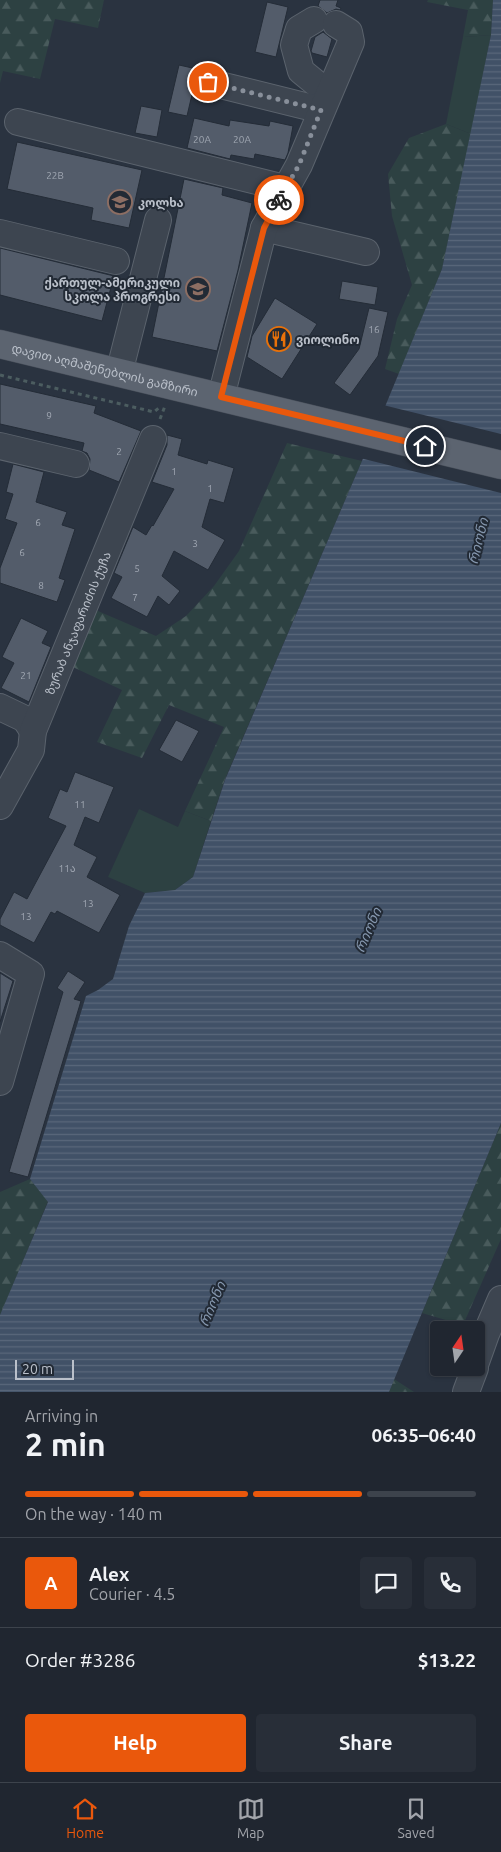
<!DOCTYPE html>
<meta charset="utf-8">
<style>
body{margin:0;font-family:Ubuntu,"Noto Sans Georgian",sans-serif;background:#282e38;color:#f1f3f6;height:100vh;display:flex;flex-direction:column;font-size:19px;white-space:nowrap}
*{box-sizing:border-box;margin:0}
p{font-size:16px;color:#a2a5ab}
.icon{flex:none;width:28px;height:28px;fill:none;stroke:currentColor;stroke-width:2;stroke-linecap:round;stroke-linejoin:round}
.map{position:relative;height:1392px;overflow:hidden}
.drawer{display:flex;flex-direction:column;background:#202630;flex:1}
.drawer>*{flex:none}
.needle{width:32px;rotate:13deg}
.tools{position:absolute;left:430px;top:1321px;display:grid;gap:10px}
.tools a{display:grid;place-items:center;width:55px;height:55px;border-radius:5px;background:#202630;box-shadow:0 1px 4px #0004,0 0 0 1px #3d434c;font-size:25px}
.scale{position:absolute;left:15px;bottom:12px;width:59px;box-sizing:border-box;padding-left:5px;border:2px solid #bac0ca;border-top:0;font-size:14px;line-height:18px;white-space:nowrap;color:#bac0ca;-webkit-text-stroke:4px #222a35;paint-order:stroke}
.pin{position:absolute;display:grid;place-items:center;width:42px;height:42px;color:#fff;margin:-21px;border:2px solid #fff;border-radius:50%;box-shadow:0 1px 5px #0007}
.courier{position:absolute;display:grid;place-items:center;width:50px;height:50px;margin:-25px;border:4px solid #ea580c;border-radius:50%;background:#fff;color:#222;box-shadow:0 1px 6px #0007}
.headline em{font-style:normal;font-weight:600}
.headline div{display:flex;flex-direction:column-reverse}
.headline{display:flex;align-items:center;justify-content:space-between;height:85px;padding:0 25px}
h1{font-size:32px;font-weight:600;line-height:38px}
.bar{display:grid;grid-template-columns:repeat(4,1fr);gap:8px 5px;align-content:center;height:60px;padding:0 25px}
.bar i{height:6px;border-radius:4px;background:#3d434c}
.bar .on{background:#ea580c}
.bar p{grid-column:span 4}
.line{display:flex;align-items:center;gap:12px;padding:0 25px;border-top:1px solid #3d434c}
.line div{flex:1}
.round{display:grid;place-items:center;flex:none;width:52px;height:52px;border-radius:5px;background:#282e38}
.primary-button{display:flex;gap:10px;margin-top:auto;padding:10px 25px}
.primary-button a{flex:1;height:58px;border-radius:5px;background:#ea580c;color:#fff;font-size:20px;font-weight:600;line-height:58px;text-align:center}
.primary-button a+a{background:#282e38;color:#f1f3f6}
.dock{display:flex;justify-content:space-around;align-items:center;height:70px;border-top:1px solid #3d434c;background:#202630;font-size:14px;color:#a2a5ab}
.dock a{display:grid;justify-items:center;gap:2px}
.dock .on{color:#ea580c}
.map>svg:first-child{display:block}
.green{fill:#2d4142}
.forest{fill:url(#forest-firs)}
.water{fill:url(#water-rules)}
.pier{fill:#2a3340}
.building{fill:#535c6a;stroke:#242c37}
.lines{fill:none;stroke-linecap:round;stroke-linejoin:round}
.minor-casing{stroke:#5b636d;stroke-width:28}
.major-casing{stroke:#474e59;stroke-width:29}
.path{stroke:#4c5d60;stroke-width:3;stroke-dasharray:4 4;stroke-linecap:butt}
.minor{stroke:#3d4550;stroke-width:26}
.major{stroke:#5c6470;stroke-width:28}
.done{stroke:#888f9a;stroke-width:5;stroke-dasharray:0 9}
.route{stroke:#ea580c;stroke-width:6}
.labels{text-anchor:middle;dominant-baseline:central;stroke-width:4;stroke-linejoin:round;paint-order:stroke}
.number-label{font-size:10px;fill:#a0a7b2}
.poi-label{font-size:12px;font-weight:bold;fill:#bac0ca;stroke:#222a35;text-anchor:start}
.street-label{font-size:12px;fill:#bac0ca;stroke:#222a35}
.water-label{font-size:14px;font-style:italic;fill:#8597ae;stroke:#222a35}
</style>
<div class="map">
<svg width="501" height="1392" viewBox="0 0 501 1392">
<defs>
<pattern id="forest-firs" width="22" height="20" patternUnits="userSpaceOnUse" patternTransform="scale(1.25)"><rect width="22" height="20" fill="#2d4142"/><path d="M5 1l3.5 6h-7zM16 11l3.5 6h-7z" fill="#495b5c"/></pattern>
<pattern id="water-rules" width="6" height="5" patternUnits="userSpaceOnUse" patternTransform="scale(1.25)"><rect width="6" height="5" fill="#415167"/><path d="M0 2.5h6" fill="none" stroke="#5a687b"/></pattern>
</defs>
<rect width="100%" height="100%" fill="#2a3340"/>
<g class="green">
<path d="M491,35L471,134L446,124L463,37Z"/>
<path d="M139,809L178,827L185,811L211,821L193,877L175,890L145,893L108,877Z"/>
</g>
<g class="forest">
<path d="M0,0H104L98,28L55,19L40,79L3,71L0,83Z"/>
<path d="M428,0H493L491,35L463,37L468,10L427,2Z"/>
<path d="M446,124L471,134L442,269L399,374L385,369L397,319L412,285L392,216L388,174L409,138Z"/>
<path d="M287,443L362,461L225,779L211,821L185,811L224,727L169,705L142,758L97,742L122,690L60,661L84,605L156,636L186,616L214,586L239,551Z"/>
<path d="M501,1123V1239L463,1325L422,1313Z"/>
<path d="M30,1179L48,1201L0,1316V1192Z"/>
<path d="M394,1379L414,1392H389Z"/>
</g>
<path class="water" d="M493,0H501V1123L389,1392H0V1315L48,1202L30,1179L86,996L98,990L113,979L129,926L145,893L175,890L193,877L225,780L377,426L442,269L491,35Z"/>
<path class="pier" d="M383,405L501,434V493L360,458Z"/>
<g class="building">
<path d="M320,0H338L336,6L341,8L340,10L336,9L327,13L318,6Z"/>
<path d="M267,2L288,7L276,57L255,52Z"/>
<path d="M323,32L332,39L327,57L312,53L311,51L315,37Z"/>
<path d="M179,65L197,69L193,79L194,86L187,116L168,112Z"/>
<path d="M141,106L162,110L157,137L135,133Z"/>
<path d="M194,118L229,126L230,120L269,126L270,121L293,126L288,153L285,160L255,154L254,159L231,155L230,159L187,148Z"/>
<path d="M17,142L142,170L129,228L91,220L93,208L7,189Z"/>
<path d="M184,179L223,188L222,195L252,203L238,270L217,351L152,337Z"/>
<path d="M0,248L114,276L102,321L0,295Z"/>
<path d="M342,281L378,287L375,305L339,299Z"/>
<path d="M275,298L317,324L282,379L247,357L252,336Z"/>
<path d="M369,308L388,312L378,356L350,395L334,383L359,349Z"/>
<path d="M0,384L96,406L94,413L141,431L119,482L89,470L90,459L87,453L82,451L84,443L0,424Z"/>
<path d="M167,435L182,439L178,455L207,464L208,460L234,468L224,503L210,499L202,527L225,540L208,570L174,551L162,576L180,591L169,605L158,596L147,617L111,598L122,577L114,573L133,527L146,535L152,525L153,526L174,489L152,482L167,445Z"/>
<path d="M13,464L44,472L36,502L67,512L62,525L75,529L59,578L65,580L57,602L0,583V568L17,523L5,519L13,494L6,492Z"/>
<path d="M21,618L48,631L42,643L51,647L29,702L1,688L14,663L2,657Z"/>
<path d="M176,720L199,731L182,762L159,750Z"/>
<path d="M75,772L114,787L99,823L85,817L74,845L97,857L87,877L120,895L99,933L57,911L55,914L51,912L34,943L0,925V919L14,892L27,899L66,826L48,818L60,789L67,792Z"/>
<path d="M68,971L85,982L74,999L81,1001L28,1177L9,1172L63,992L57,988Z"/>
<path d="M0,973L13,981L0,1022Z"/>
</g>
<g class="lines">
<defs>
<g id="minor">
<path d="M314,20L299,29L294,45L301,71L328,93"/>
<path d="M208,82L321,110"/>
<path d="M18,122L285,188"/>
<path d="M264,228L366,252"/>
<path d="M0,233L116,261"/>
<path d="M119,373L158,220"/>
<path d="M221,397L264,228L299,165L351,42L349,32L336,24"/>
<path d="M0,446L76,464"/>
<path d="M0,707L25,719L33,731"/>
<path id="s1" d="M0,806L31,750L33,731L153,439"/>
<path d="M0,955L31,974L0,1082"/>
<path d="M476,1362L486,1334L501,1299"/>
<path d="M466,1392L475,1368"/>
</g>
<g id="major">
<path id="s2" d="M0,344L501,465"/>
</g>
</defs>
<use href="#minor" class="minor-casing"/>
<use href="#major" class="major-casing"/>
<g class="path">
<path d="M0,375L154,412L160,407"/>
<path d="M160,419L165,406"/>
</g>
<use href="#minor" class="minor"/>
<use href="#major" class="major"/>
</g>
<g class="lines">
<path class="done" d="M208,82L321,110L299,165L279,200"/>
<path class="route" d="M279,200L264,228L221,397L425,446"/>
</g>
<defs>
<symbol id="university-ring" viewBox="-11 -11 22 22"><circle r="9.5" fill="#222a35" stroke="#8d6e63" stroke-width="1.5"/><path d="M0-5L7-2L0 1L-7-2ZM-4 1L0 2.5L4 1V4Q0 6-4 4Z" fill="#8d6e63"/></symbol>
<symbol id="school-ring" viewBox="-11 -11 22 22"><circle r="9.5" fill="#222a35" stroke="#8d6e63" stroke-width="1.5"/><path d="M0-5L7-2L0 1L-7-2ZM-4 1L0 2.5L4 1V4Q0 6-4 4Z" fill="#8d6e63"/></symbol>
<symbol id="restaurant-ring" viewBox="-11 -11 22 22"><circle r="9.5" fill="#222a35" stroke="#e8710a" stroke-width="1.5"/><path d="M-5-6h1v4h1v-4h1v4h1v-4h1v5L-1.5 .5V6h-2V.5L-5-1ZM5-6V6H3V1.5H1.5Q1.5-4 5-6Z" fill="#e8710a"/></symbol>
</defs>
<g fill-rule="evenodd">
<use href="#university-ring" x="106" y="188" width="28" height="28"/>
<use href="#school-ring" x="184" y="275" width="28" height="28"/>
<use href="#restaurant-ring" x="265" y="325" width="28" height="28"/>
</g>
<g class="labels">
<g class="number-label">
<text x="202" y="139">20A</text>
<text x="242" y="139">20A</text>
<text x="55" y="175">22B</text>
<text x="374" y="329">16</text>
<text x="49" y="415">9</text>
<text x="119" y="451">2</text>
<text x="174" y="471">1</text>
<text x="210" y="488">1</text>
<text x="38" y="522">6</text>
<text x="195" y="543">3</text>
<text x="22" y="552">6</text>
<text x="137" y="568">5</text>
<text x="41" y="585">8</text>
<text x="135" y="597">7</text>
<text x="26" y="675">21</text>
<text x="80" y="804">11</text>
<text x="67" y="868">11ა</text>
<text x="88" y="903">13</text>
<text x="26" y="916">13</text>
</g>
<g class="poi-label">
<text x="138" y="202">კოლხა</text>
<text x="180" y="282" text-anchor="end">ქართულ-ამერიკული<tspan x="180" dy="14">სკოლა პროგრესი</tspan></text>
<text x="296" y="339">ვიოლინო</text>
</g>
<g class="street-label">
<text stroke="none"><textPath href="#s2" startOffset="108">დავით აღმაშენებლის გამზირი</textPath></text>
<text stroke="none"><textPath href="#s1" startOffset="200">ზურაბ ანჯაფარიძის ქუჩა</textPath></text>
</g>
<g class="water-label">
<text transform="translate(478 541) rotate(-76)">რიონი</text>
<text transform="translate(368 930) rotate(-67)">რიონი</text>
<text transform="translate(212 1304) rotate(-67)">რიონი</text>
</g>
</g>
</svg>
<div class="tools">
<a><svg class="needle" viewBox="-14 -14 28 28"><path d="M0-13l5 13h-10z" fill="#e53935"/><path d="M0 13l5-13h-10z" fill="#a2a5ab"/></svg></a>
</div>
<div class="scale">20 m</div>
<div class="pin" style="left:208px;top:82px;background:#ea580c"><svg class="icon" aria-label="bag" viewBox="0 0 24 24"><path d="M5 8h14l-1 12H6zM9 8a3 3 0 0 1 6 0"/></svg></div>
<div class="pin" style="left:425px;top:446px;background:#1f2937"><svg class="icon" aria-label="home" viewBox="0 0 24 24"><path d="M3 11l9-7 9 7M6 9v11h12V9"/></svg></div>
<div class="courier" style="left:279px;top:200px"><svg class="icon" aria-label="bike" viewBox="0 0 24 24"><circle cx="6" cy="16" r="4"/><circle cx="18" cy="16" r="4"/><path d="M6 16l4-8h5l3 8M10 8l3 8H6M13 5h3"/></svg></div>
</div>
<section class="drawer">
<div class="headline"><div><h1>2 min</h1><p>Arriving in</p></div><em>06:35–06:40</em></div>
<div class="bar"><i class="on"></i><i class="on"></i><i class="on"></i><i></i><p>On the way · 140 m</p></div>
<div class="line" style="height:90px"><b class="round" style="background:#ea580c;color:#fff">A</b><div><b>Alex</b><p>Courier · 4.5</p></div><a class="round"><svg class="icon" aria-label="chat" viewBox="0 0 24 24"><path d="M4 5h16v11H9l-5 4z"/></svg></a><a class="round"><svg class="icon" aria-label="phone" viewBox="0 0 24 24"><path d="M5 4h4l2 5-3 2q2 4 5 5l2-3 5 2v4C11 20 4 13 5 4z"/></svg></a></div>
<div class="line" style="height:65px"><div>Order #3286</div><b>$13.22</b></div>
<div class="primary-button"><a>Help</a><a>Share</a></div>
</section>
<nav class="dock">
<a class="on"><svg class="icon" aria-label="home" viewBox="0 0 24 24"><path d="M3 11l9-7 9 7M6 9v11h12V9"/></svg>Home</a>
<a><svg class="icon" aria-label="map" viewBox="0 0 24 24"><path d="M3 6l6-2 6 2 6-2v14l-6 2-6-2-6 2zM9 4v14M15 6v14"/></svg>Map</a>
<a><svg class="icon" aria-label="saved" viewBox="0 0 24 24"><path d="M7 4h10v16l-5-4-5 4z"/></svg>Saved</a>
</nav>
